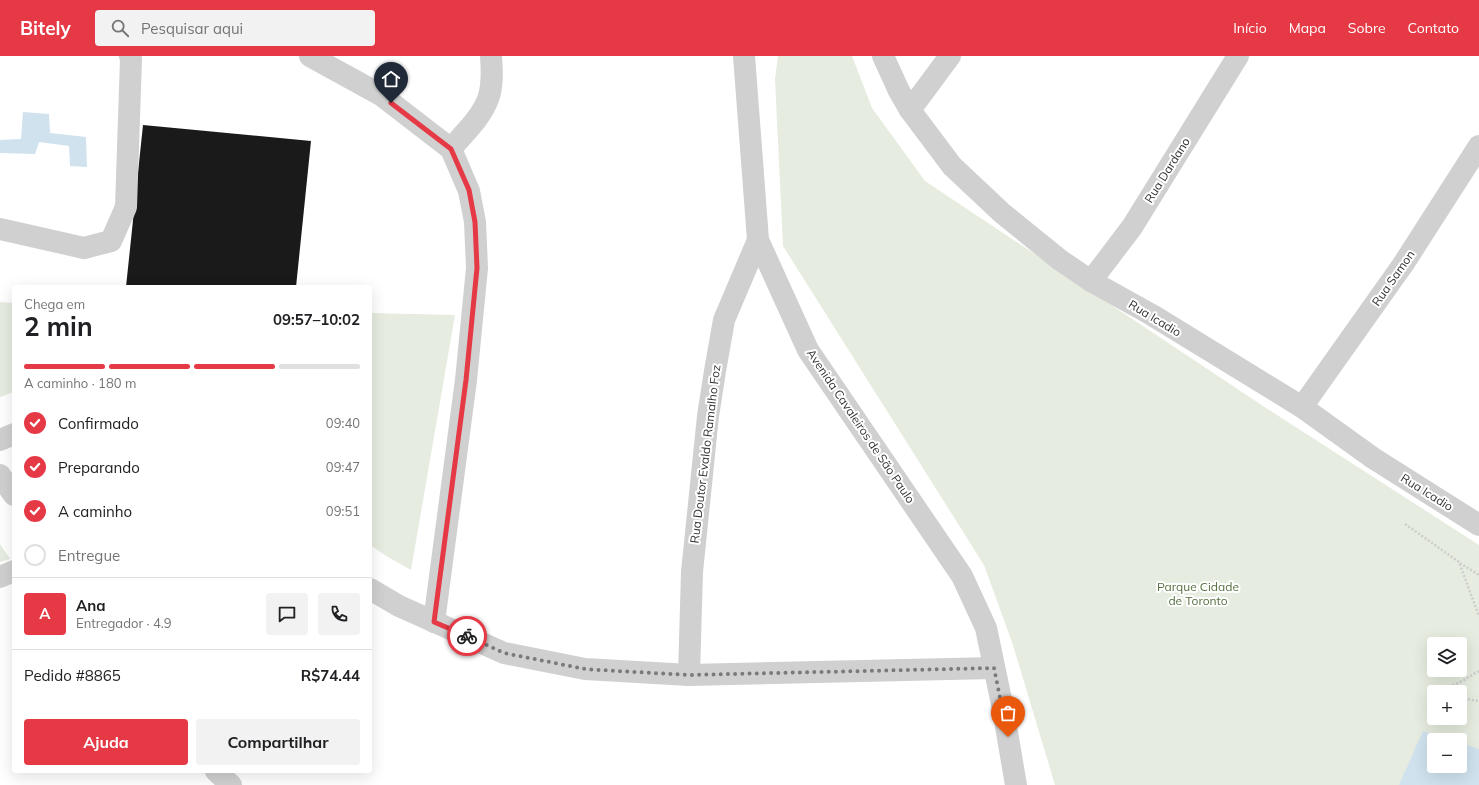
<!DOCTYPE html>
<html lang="pt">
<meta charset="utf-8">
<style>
body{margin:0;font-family:Mulish,sans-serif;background:#f2f2f2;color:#202124;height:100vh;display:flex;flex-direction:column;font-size:15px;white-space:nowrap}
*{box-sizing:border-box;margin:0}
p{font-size:13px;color:#757577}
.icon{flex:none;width:22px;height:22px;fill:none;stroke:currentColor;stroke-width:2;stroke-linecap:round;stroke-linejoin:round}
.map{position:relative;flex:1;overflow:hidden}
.details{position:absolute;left:12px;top:229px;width:360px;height:488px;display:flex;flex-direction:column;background:#fff;border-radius:4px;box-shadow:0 4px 16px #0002}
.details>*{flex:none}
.tools{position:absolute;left:1427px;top:581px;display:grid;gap:8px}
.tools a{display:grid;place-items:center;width:40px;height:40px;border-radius:4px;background:#fff;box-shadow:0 4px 16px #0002;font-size:20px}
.pin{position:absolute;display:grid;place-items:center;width:34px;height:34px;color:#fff;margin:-41px -17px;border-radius:50% 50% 50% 0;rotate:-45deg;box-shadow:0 0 4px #0007}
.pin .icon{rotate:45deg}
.courier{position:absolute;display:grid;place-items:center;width:40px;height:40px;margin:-20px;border:3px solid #e63946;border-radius:50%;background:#fff;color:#222;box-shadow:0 1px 5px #0007}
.headline em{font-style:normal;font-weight:700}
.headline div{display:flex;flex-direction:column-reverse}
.headline{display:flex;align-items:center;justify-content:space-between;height:68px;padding:0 12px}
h1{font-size:26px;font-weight:700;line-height:30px}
.bar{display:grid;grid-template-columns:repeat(4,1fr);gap:6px 4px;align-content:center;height:48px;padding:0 12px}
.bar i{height:5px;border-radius:3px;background:#e0e0e0}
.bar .on{background:#e63946}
.bar p{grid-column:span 4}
.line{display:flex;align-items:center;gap:10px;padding:0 12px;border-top:1px solid #e0e0e0}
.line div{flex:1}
.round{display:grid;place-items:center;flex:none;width:42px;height:42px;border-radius:4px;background:#f2f2f2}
ol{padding:0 12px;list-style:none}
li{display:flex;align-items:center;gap:12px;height:44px}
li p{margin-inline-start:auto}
li .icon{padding:4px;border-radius:50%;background:#e63946;color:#fff;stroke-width:4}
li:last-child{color:#757577}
li i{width:22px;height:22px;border:2px solid #e0e0e0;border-radius:50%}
.cta{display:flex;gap:8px;margin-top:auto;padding:8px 12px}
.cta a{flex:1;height:46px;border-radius:4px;background:#e63946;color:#fff;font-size:16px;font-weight:700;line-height:46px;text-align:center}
.cta a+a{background:#f2f2f2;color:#202124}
header{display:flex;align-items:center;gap:24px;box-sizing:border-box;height:56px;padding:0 20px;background:#e63946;color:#fff}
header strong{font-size:19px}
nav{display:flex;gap:22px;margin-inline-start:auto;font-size:14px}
.search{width:280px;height:36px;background:#f2f2f2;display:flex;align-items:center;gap:10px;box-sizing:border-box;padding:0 14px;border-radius:4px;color:#757577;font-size:15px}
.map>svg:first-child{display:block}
.green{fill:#e6ecdf;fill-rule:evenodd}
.water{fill:#cfe2ee}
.building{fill:#1a1a1a}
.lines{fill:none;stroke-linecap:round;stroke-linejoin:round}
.path{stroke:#cdcdcd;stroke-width:2.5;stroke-dasharray:2 2;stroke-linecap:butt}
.minor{stroke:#d0d0d0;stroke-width:22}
.done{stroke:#7a7a7a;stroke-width:4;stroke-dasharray:0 7.2}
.route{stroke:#e63946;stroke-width:5}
.labels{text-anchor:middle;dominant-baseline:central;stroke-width:4;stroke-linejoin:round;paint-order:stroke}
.street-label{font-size:12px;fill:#333;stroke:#fff}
.park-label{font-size:12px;fill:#56703f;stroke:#fff}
</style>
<header>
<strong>Bitely</strong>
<div class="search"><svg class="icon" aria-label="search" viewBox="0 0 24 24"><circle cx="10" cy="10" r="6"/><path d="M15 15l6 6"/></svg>Pesquisar aqui</div>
<nav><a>Início</a><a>Mapa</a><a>Sobre</a><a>Contato</a></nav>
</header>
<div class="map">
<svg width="1479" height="729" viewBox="0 0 1479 729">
<rect width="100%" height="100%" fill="#fff"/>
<g class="green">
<path d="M778,0H852L872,52L925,125L1263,350L1479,489V729H1055L1013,589L984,509L783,190L775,23ZM1434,588H1460V614H1434ZM1434,636H1460V662H1434ZM1434,684H1460V710H1434Z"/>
<path d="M0,246L14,247V336L0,341Z"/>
<path d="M370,257L455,259L411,514L388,501L370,489Z"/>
<path d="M0,488L10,503L0,506Z"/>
</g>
<g class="water">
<path d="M23,56L49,58L50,77L86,81L87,111L70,110L69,90L39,86L35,98L0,97V84L21,83Z"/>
<path d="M1423,675L1451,684H1434V710H1460V687L1479,693V729H1399Z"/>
</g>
<path class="building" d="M143,69L311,85L296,231H126Z"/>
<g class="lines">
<g class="path">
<path d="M1405,468L1459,506L1479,560"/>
<path d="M1460,507L1479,519"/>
<path d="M1438,636L1464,624L1479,615"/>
<path d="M1434,638L1432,639H1434"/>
<path d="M1460,642L1479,645"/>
</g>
<g class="minor">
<path d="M310,0L381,39L451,93"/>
<path d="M744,0L758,184L808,294L962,520L986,572L1003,653L1016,729"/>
<path d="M883,0L899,35L910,54L952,110L1002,157L1060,204L1091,225L1152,259L1302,351L1373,402L1479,469"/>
<path d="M910,54L950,0"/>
<path d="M0,173L84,192L111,185L126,151L131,3L130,0"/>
<path d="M1091,225L1132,171L1238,0"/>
<path d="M1302,351L1404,207L1479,90"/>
<path d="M0,384L14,378"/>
<path d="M0,419L14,439"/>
<path d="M0,521L14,515"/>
<path d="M370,533L399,550L504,597L585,613L689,619L994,612"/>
<path d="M434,566L466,324L477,212L475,166L469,135L451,93C464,77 481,62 488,43C493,30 492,14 491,0"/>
<path d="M689,619L692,516L708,360L715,315L724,264L758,184"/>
<path d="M216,715L231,729"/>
</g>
</g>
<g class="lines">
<path class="done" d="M467,580L504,597L585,613L600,614L689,619L994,612L1008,681"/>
<path class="route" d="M391,47L451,93L469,134L475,166L477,212L466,324L434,566L467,580"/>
</g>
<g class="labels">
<g class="street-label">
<text transform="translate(1167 114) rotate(-58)">Rua Dardano</text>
<text transform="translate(1393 222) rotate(-55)">Rua Samon</text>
<text transform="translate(1155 262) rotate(31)">Rua Icadio</text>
<text transform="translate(861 370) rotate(56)">Avenida Cavaleiros de São Paulo</text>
<text transform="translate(705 398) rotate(-83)">Rua Doutor Evaldo Ramalho Foz</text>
<text transform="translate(1427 436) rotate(32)">Rua Icadio</text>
</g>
<g class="park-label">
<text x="1198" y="530">Parque Cidade<tspan x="1198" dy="14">de Toronto</tspan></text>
</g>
</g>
</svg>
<div class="tools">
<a><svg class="icon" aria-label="layers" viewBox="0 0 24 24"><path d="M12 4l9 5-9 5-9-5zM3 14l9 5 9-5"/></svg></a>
<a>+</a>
<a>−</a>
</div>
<div class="pin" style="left:1008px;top:681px;background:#ea580c"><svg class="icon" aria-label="bag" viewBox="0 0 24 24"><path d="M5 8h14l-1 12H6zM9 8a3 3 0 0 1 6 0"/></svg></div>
<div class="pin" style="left:391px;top:47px;background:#1f2937"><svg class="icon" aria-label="home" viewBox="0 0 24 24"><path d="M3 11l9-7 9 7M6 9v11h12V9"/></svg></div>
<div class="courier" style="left:467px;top:580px"><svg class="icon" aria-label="bike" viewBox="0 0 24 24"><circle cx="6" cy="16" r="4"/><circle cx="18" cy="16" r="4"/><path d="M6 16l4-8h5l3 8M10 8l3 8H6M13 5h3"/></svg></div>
<section class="details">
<div class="headline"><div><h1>2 min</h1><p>Chega em</p></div><em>09:57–10:02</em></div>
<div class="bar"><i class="on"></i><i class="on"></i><i class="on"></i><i></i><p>A caminho · 180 m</p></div>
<ol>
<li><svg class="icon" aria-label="check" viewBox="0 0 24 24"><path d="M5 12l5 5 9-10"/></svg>Confirmado<p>09:40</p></li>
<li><svg class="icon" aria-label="check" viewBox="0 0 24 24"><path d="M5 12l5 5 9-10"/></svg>Preparando<p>09:47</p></li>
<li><svg class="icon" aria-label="check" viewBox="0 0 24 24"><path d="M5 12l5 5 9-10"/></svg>A caminho<p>09:51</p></li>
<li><i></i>Entregue</li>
</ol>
<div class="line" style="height:72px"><b class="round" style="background:#e63946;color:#fff">A</b><div><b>Ana</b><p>Entregador · 4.9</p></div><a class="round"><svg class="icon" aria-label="chat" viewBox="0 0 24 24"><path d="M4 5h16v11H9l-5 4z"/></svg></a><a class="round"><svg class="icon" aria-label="phone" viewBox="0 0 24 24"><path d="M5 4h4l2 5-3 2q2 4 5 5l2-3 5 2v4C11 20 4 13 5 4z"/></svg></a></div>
<div class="line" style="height:52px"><div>Pedido #8865</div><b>R$74.44</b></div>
<div class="cta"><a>Ajuda</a><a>Compartilhar</a></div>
</section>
</div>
